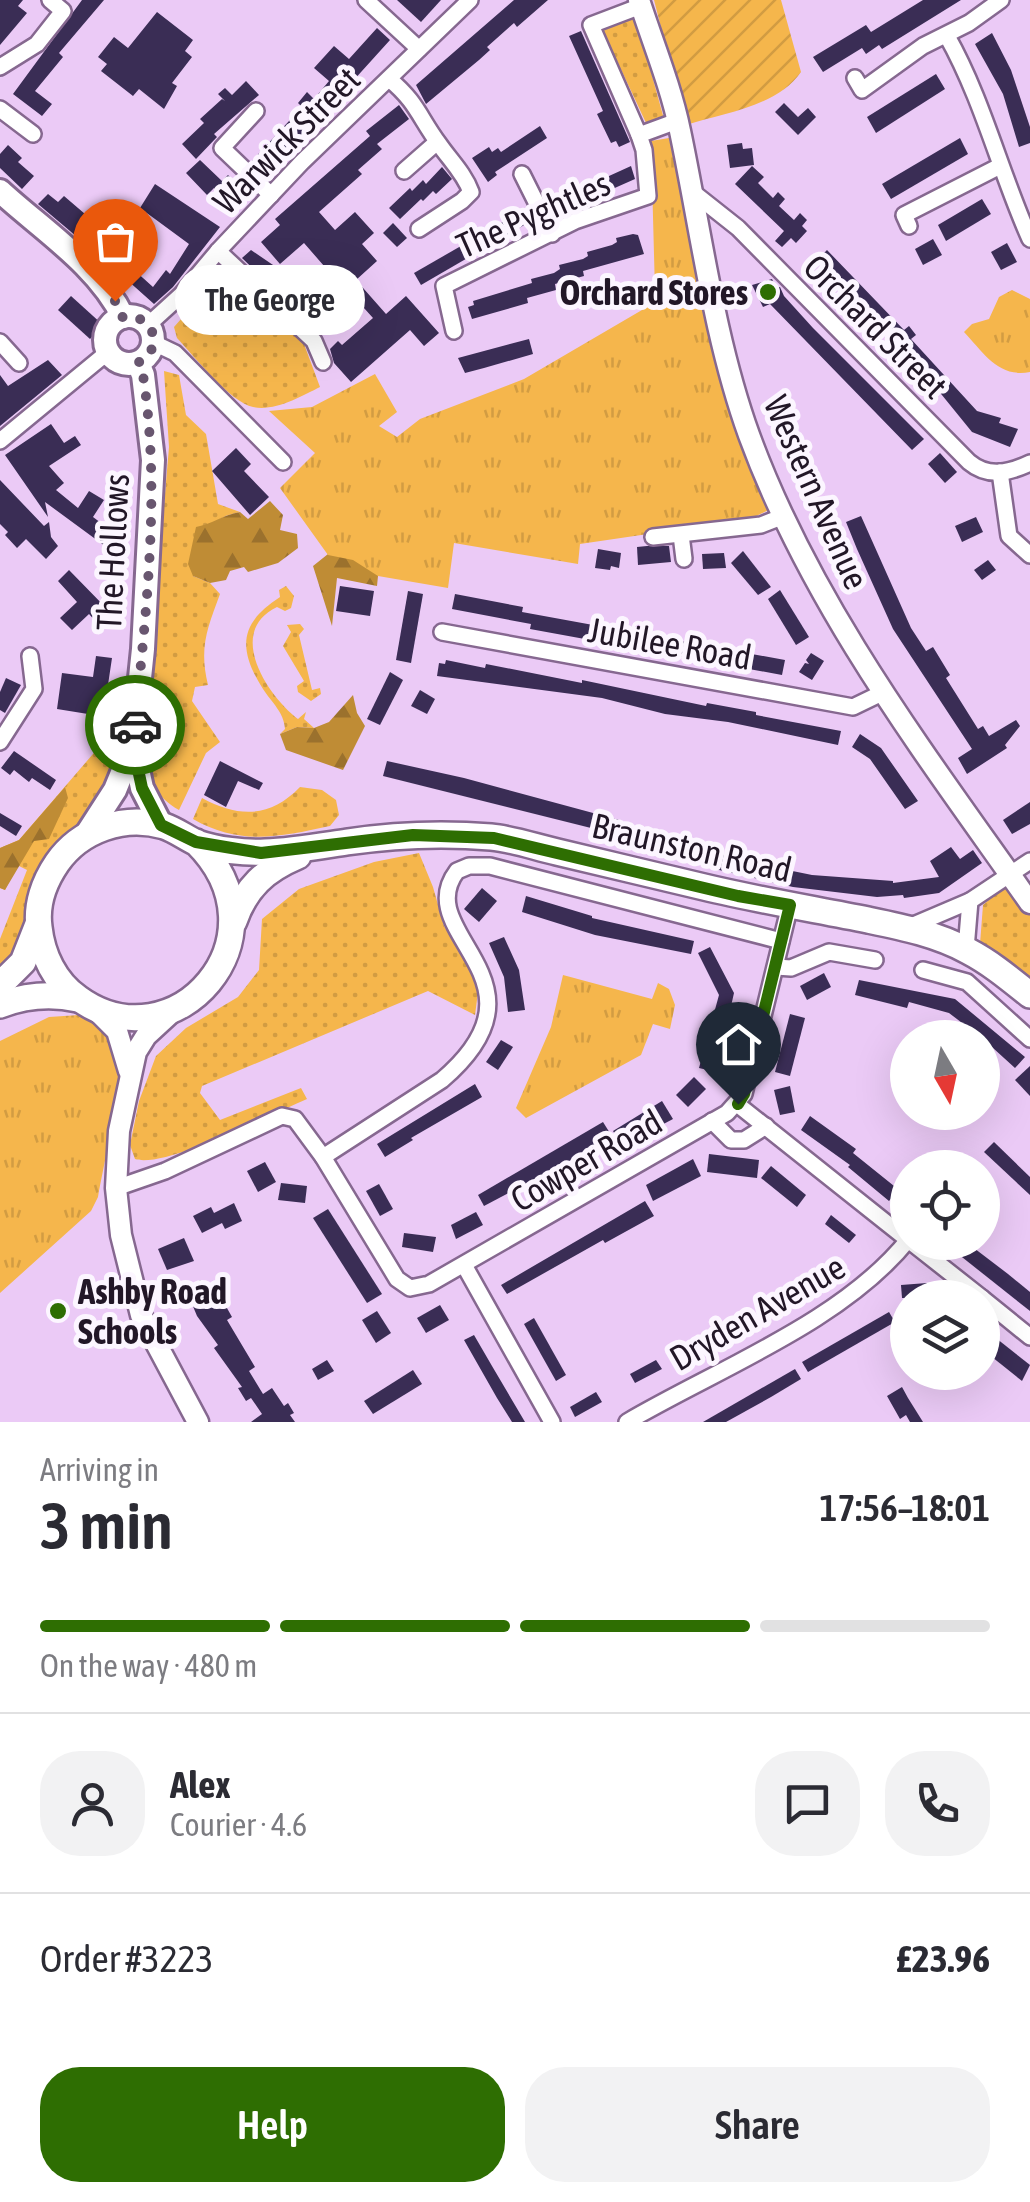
<!DOCTYPE html>
<meta charset="utf-8">
<style>
body{margin:0;font-family:"Asap Condensed",sans-serif;background:#f2f2f3;color:#2b2b33;height:100vh;display:flex;flex-direction:column;font-size:38px;white-space:nowrap}
*{box-sizing:border-box;margin:0}
p{font-size:32px;color:#7c7c81}
.icon{flex:none;width:55px;height:55px;fill:none;stroke:currentColor;stroke-width:2;stroke-linecap:round;stroke-linejoin:round}
.map{position:relative;height:1422px;overflow:hidden}
.sheet{display:flex;flex-direction:column;background:#fff;flex:1}
.sheet>*{flex:none}
.needle{width:65px;rotate:171deg}
.tools{position:absolute;left:890px;top:1020px;display:grid;gap:20px}
.tools a{display:grid;place-items:center;width:110px;height:110px;border-radius:50%;background:#fff;box-shadow:0 10px 40px #0002;font-size:50px}
.pin{position:absolute;display:grid;place-items:center;width:85px;height:85px;color:#fff;margin:-102px -42px;border-radius:50% 50% 50% 0;rotate:-45deg;box-shadow:0 0 10px #0007}
.pin .icon{rotate:45deg}
.courier{position:absolute;display:grid;place-items:center;width:100px;height:100px;margin:-50px;border:8px solid #2e6e02;border-radius:50%;background:#fff;color:#222;box-shadow:0 2px 12px #0007}
.bubble{position:absolute;height:70px;border-radius:35px;background:#fff;box-shadow:0 10px 40px #0002;font-size:32px;font-weight:600;line-height:70px;text-align:center}
.head em{font-style:normal;font-weight:600}
.head div{display:flex;flex-direction:column-reverse}
.head{display:flex;align-items:center;justify-content:space-between;height:170px;padding:0 40px}
h1{font-size:65px;font-weight:600;line-height:75px}
.bar{display:grid;grid-template-columns:repeat(4,1fr);gap:15px 10px;align-content:center;height:120px;padding:0 40px}
.bar i{height:12px;border-radius:8px;background:#e1e1e2}
.bar .selected{background:#2e6e02}
.bar p{grid-column:span 4}
.line{display:flex;align-items:center;gap:25px;padding:0 40px;border-top:2px solid #e1e1e2}
.line div{flex:1}
.round{display:grid;place-items:center;flex:none;width:105px;height:105px;border-radius:40px;background:#f2f2f3}
.cta{display:flex;gap:20px;margin-top:auto;padding:20px 40px}
.cta a{flex:1;height:115px;border-radius:40px;background:#2e6e02;color:#fff;font-size:40px;font-weight:600;line-height:115px;text-align:center}
.cta a+a{background:#f2f2f3;color:#2b2b33}
.map>svg:first-child{display:block}
.grass{fill:url(#grass-dots)}
.forest{fill:url(#forest-firs)}
.park{fill:url(#park-tufts)}
.garden{fill:url(#garden-furrows)}
.building{fill:#3a2d55}
.lines{fill:none;stroke-linecap:round;stroke-linejoin:round}
.minor-casing{stroke:#866890;stroke-width:20}
.tertiary-casing{stroke:#866890;stroke-width:25}
.secondary-casing{stroke:#866890;stroke-width:28}
.primary-casing{stroke:#866890;stroke-width:30}
.minor{stroke:#fff;stroke-width:15}
.tertiary{stroke:#fff;stroke-width:20}
.secondary{stroke:#fff;stroke-width:22}
.primary{stroke:#fff;stroke-width:25}
.done{stroke:#68566f;stroke-width:10;stroke-dasharray:0 18}
.route{stroke:#2e6e02;stroke-width:12}
.poi-dot{fill:#2e6e02;stroke:#fcf6ff;stroke-width:4}
.labels{text-anchor:middle;dominant-baseline:central;stroke-width:10;stroke-linejoin:round;paint-order:stroke}
.street-label{font-size:35px;fill:#221727;stroke:#fcf6ff}
.poi-label{font-size:35px;font-weight:bold;fill:#221727;stroke:#fcf6ff;text-anchor:end}
</style>
<div class="map">
<svg width="1030" height="1422" viewBox="0 0 1030 1422">
<defs>
<pattern id="grass-dots" width="8" height="8" patternUnits="userSpaceOnUse" patternTransform="scale(2.5)"><rect width="8" height="8" fill="#f5b64c"/><path d="M2 2h.1M6 6h.1" fill="none" stroke="#d29c42" stroke-width="1.8" stroke-linecap="round"/></pattern>
<pattern id="forest-firs" width="22" height="20" patternUnits="userSpaceOnUse" patternTransform="scale(2.5)"><rect width="22" height="20" fill="#bf8c35"/><path d="M5 1l3.5 6h-7zM16 11l3.5 6h-7z" fill="#9b712d"/></pattern>
<pattern id="park-tufts" width="24" height="20" patternUnits="userSpaceOnUse" patternTransform="scale(2.5)"><rect width="24" height="20" fill="#f5b64c"/><path d="M3 7l-1-3M5 7V3M7 7l1-3M15 17l-1-3M17 17v-4M19 17l1-3" fill="none" stroke="#d29c42"/></pattern>
<pattern id="garden-furrows" width="10" height="10" patternUnits="userSpaceOnUse" patternTransform="scale(2.5)"><rect width="10" height="10" fill="#f5b64c"/><path d="M-1 1l2-2M0 10L10 0M9 11l2-2" fill="none" stroke="#d29c42"/></pattern>
</defs>
<rect width="100%" height="100%" fill="#ebcaf6"/>
<g class="grass">
<path d="M635,14L664,119L647,125L603,31Z"/>
<path d="M217,278L231,280L304,344L320,387C302,396 274,412 253,407C231,403 193,355 177,338L174,327Z"/>
<path d="M164,371L179,375L186,415L206,434L218,504L240,512C200,520 203,541 193,576L210,583L220,594C207,629 199,648 208,685L195,687L192,701L220,742L206,753L179,810C154,796 150,779 143,752L169,447Z"/>
<path d="M286,586L294,596L291,608L285,611L277,607C225,632 268,696 298,719L306,712L304,719L314,728L297,727L280,734L285,729C284,712 272,703 263,689C237,648 240,623 280,597L279,590Z"/>
<path d="M300,624L304,629L299,635L312,690L320,688L321,694L311,701L298,692L297,686L304,681L283,646L291,632L287,625Z"/>
<path d="M111,733L117,753L110,777L24,950L0,975V939L27,870L17,865L5,890L0,888V848L19,840Z"/>
<path d="M300,787L322,790L336,800L339,815L330,826C279,837 240,846 193,819L202,798C239,818 270,818 300,787Z"/>
<path d="M419,853L433,887L444,926L468,960L478,992L475,1015L428,991L202,1086L200,1093L220,1120L301,1088L307,1099C275,1113 164,1169 135,1159L130,1145L139,1101L156,1056L186,1028L238,997L259,970L262,919L299,889L374,862Z"/>
<path d="M1002,888L1014,889L1030,912V980L980,944L983,905Z"/>
</g>
<g class="forest">
<path d="M270,501L283,515L280,530L297,534L298,548L278,563L248,572L244,567L230,571L226,580L210,583L193,576L188,564L196,527C213,524 222,515 240,512L248,519Z"/>
<path d="M316,516L398,575L378,576L377,586L337,578L332,626L313,566L328,554Z"/>
<path d="M353,695L357,713L365,726L343,770L286,750L280,734L297,727L314,728L329,722Z"/>
<path d="M65,787L68,798L49,839L34,841L5,890L0,888V848L19,840Z"/>
</g>
<g class="park">
<path d="M669,138L720,378L742,438L775,507L750,519L580,544L578,564L454,543L448,588L378,576L353,560L328,555L280,488L315,453L269,411L312,407L375,374L397,412L379,426L397,437L420,419L524,379L642,310L655,292L651,141Z"/>
<path d="M1012,290L1030,299V372C998,378 984,353 964,332L972,324L989,319L999,297Z"/>
<path d="M563,975L652,999L658,983L669,989L675,1005L670,1029L653,1024L641,1055L526,1118L516,1108L551,1027Z"/>
<path d="M79,1015C95,1023 114,1030 119,1050C125,1075 103,1167 98,1197L91,1211L0,1293V1041L49,1017Z"/>
</g>
<path class="garden" d="M654,0H781L801,72C778,106 724,113 686,125Z"/>
<g class="building">
<path d="M0,0H23L18,6L27,13L0,45Z"/>
<path d="M82,0H104L59,53L63,57L35,91L52,104L42,116L13,94Z"/>
<path d="M397,0H441L421,22Z"/>
<path d="M514,0H548L517,27L514,23L487,47L490,50L479,60L426,104L416,85Z"/>
<path d="M923,0H961L882,49L879,45L866,54L862,48L823,72L813,57L866,25L871,32Z"/>
<path d="M157,12L193,40L185,51L192,57L172,83L177,86L164,109L139,89L133,96L101,71L107,64L98,57L114,37L128,48Z"/>
<path d="M377,28L390,40L267,176L252,161L302,107L298,103L307,92L314,99L329,81L314,68L334,46L349,59Z"/>
<path d="M581,31L630,142L619,147L616,141L611,143L597,114L603,111L569,36Z"/>
<path d="M992,33L1011,70L1030,127V143L1019,147L1003,94L975,44Z"/>
<path d="M936,74L945,89L876,133L867,117Z"/>
<path d="M246,81L259,95L214,134L217,137L196,159L182,144L204,123L200,119L222,99L225,101L218,94L225,88L232,95Z"/>
<path d="M784,103L798,117L808,108L816,117L798,135L775,112Z"/>
<path d="M399,105L409,119L377,144L382,149L358,170L362,174L319,212L335,230L355,212L374,233L362,244L377,261L356,280L386,314L406,296L439,333L424,346L410,330L351,382L334,363L330,349L338,341L342,345L373,318L346,288L309,321L295,306L331,274L304,243L280,264L261,242L280,225L275,219L370,136L366,131Z"/>
<path d="M540,126L547,138L495,172L497,175L488,182L472,158L489,147L492,152L498,148L501,152Z"/>
<path d="M960,138L968,154L891,199L882,184Z"/>
<path d="M742,143L743,149L752,148L754,165L730,168L727,145Z"/>
<path d="M8,145L22,158L18,162L34,176L22,189L0,168V154Z"/>
<path d="M200,160L222,181L228,175L249,197L234,211L214,188L207,195L186,173Z"/>
<path d="M631,166L635,179L556,214L550,203L563,197L561,192L573,186L576,191Z"/>
<path d="M752,166L764,177L758,183L773,198L778,192L785,199L779,206L794,220L800,213L807,220L802,226L807,231L796,243L791,238L782,247L775,241L784,231L735,184Z"/>
<path d="M442,167L452,179L436,194L433,191L423,201L421,199L400,219L389,208L410,188L412,191L423,180L426,184Z"/>
<path d="M155,184L220,227L173,287L154,304L126,279L133,269L153,287L166,270L170,274L189,244L140,208Z"/>
<path d="M48,194L58,202L64,196L99,226L103,220L120,231L102,258L38,204Z"/>
<path d="M982,199L991,214L946,241L938,225Z"/>
<path d="M520,212L526,224L421,285L414,273Z"/>
<path d="M393,223L407,238L397,247L383,233Z"/>
<path d="M633,234L638,235L644,254L583,271L584,276L555,284L556,290L527,298L528,303L472,319L468,307L474,305L473,301L532,283L531,279L554,273L560,269L559,265L583,259L588,256L587,252L612,245L617,242L616,238Z"/>
<path d="M933,239L942,255L923,265L915,249Z"/>
<path d="M1007,243L1017,262L1001,270L991,252Z"/>
<path d="M251,250L276,267L272,270L295,296L288,302L242,258Z"/>
<path d="M827,250L904,330L909,326L916,335L911,339L977,411L1001,418L999,423L1018,429L1010,447L972,432L894,336L891,339L865,314L817,260Z"/>
<path d="M772,279L776,288L780,287L784,296L813,328L924,439L912,450L770,304L763,307L752,285Z"/>
<path d="M71,296L103,325L90,339L58,310Z"/>
<path d="M529,339L533,354L484,368L465,373L458,358Z"/>
<path d="M48,360L62,375L0,426V375L8,386Z"/>
<path d="M51,424L64,443L75,436L81,445L49,466L64,483L56,490L78,508L89,491L104,500L93,517L117,535L109,549L45,502L48,517L5,455Z"/>
<path d="M236,448L251,464L244,471L269,497L250,515L212,471Z"/>
<path d="M940,453L957,472L945,483L928,464Z"/>
<path d="M0,480L44,526L49,522L51,537L58,546L46,559L26,539L17,548L5,535L8,532L0,524Z"/>
<path d="M861,516L911,628L926,651L933,647L950,675L946,678L978,729L983,726L989,736L1016,720L1020,726L1005,745L1007,748L967,774L958,758L972,749L893,629L857,549L846,522Z"/>
<path d="M976,517L983,532L962,542L955,526Z"/>
<path d="M647,546H669L671,562L638,565L637,547Z"/>
<path d="M598,549L621,553L619,568L611,566L610,570L595,568Z"/>
<path d="M743,551L771,587L758,595L731,563Z"/>
<path d="M724,553L726,568L703,569L702,554Z"/>
<path d="M988,560L996,570L982,580L974,570Z"/>
<path d="M69,570L110,612L98,624L89,614L72,630L60,618L77,602L58,581Z"/>
<path d="M340,586L374,591L370,616L336,611Z"/>
<path d="M780,590L809,637L796,645L768,599Z"/>
<path d="M408,591L423,594L411,663L396,660Z"/>
<path d="M455,594L523,607L522,612L785,660L782,675L530,629L531,624L452,609Z"/>
<path d="M811,653L824,661L812,680L799,672L805,663L809,664L806,660Z"/>
<path d="M96,656L112,658L102,725L87,722L88,714L57,709L62,673L93,677Z"/>
<path d="M446,660L485,668L486,664L582,683V680L706,706L707,703L756,712V715L841,731L838,745L728,722L665,714L602,698L437,676L439,663L445,664Z"/>
<path d="M390,672L403,680L380,725L367,719Z"/>
<path d="M6,678L21,685L5,713L0,710V692Z"/>
<path d="M420,690L435,699L427,714L411,706Z"/>
<path d="M860,734L881,748L918,801L905,809L870,759L852,747Z"/>
<path d="M14,751L56,780L50,790L32,778L29,782L14,770L10,775L1,768Z"/>
<path d="M220,761L263,783L259,790L238,781L226,807L204,795Z"/>
<path d="M387,761L464,778L619,820L674,841L726,854L725,857L812,875L893,881V883L939,877L930,861L951,847L960,859L973,850L982,863L939,893L904,898L903,895L877,897L793,887L706,867L603,831L383,776Z"/>
<path d="M1030,802V824L1012,834L1003,820Z"/>
<path d="M0,813L22,826L16,836L0,826Z"/>
<path d="M482,888L497,901L479,922L464,909Z"/>
<path d="M526,896L592,916V918L694,941L691,954L595,935L522,912Z"/>
<path d="M504,937L519,970L525,1010L508,1012L504,977L489,943Z"/>
<path d="M710,947L734,993L716,1072L699,1068L719,995L698,953Z"/>
<path d="M824,973L831,987L807,1000L800,986Z"/>
<path d="M859,980L955,999L1025,1057L1015,1068L982,1038L949,1013L909,1002L907,1008L855,995Z"/>
<path d="M790,1014L805,1018L790,1076L775,1072Z"/>
<path d="M501,1040L513,1047L498,1070L486,1062Z"/>
<path d="M1030,1066V1096L1015,1080Z"/>
<path d="M694,1077L706,1089L688,1107L676,1095Z"/>
<path d="M475,1084L482,1097L411,1138L413,1140L385,1157L377,1144Z"/>
<path d="M790,1086L795,1112L780,1115L774,1090Z"/>
<path d="M662,1101L673,1119L622,1146L613,1131Z"/>
<path d="M810,1116L856,1149L853,1153L899,1190L889,1201L848,1167L850,1165L801,1130Z"/>
<path d="M603,1122L613,1138L484,1206L478,1195Z"/>
<path d="M994,1142L1030,1177V1195L984,1152Z"/>
<path d="M709,1154L759,1160L757,1178L707,1172Z"/>
<path d="M693,1159L701,1176L653,1201L646,1185Z"/>
<path d="M265,1162L276,1182L258,1192L247,1171Z"/>
<path d="M771,1166L806,1195L797,1207L761,1178Z"/>
<path d="M281,1183L307,1186L305,1203L278,1200Z"/>
<path d="M379,1184L393,1209L380,1216L366,1191Z"/>
<path d="M645,1201L654,1216L605,1243L603,1240L507,1294L501,1285Z"/>
<path d="M234,1203L242,1221L225,1229L222,1223L202,1233L193,1216L211,1207L214,1213Z"/>
<path d="M328,1209L382,1294L367,1303L313,1218Z"/>
<path d="M476,1212L483,1225L456,1239L451,1225Z"/>
<path d="M831,1215L856,1235L849,1243L825,1224Z"/>
<path d="M404,1233L436,1237L433,1252L402,1247Z"/>
<path d="M184,1238L194,1261L167,1270L158,1249Z"/>
<path d="M943,1242H966L1008,1274L1030,1292V1311Z"/>
<path d="M816,1271L821,1280L795,1294L790,1285Z"/>
<path d="M201,1280L213,1306L223,1301L232,1317L227,1320L255,1367L249,1371L263,1394L272,1388L284,1406L288,1403L294,1413L290,1415L295,1422H251L262,1414L251,1398L246,1401L238,1388L242,1387L214,1348L218,1345L197,1316L185,1287Z"/>
<path d="M927,1283L928,1298H902L901,1285Z"/>
<path d="M440,1305L449,1320L426,1333L417,1318Z"/>
<path d="M377,1311L391,1333L376,1343L362,1320Z"/>
<path d="M889,1312L895,1322L808,1372L802,1362Z"/>
<path d="M534,1318L566,1375L556,1381L524,1324Z"/>
<path d="M982,1327L1030,1365L1022,1381L982,1349Z"/>
<path d="M474,1335L492,1366L525,1422H512L497,1398L464,1340Z"/>
<path d="M327,1360L334,1371L318,1380L312,1369Z"/>
<path d="M656,1360L662,1369L635,1383L630,1374Z"/>
<path d="M795,1369L801,1379L771,1397L726,1422H703Z"/>
<path d="M413,1370L422,1384L373,1414L364,1401Z"/>
<path d="M902,1387L908,1398L923,1422H910L906,1415L900,1419L887,1396Z"/>
<path d="M596,1392L602,1402L575,1417L570,1407Z"/>
</g>
<g class="lines">
<defs>
<g id="minor">
<path d="M366,0L419,49"/>
<path d="M947,36C983,100 1000,172 1030,239"/>
<path d="M0,67L37,44L63,11L50,0"/>
<path d="M855,78L862,90L923,46L969,23L1001,0"/>
<path d="M389,79C417,102 419,117 439,144C450,160 464,173 471,192L462,201L419,229"/>
<path d="M0,109L33,134"/>
<path d="M256,111L222,148L271,195"/>
<path d="M639,135L591,25L641,6"/>
<path d="M404,171L437,142"/>
<path d="M522,174L552,234"/>
<path d="M690,190L738,228L969,462C988,478 1009,473 1030,463"/>
<path d="M909,226L904,215L1000,166"/>
<path d="M218,251L314,341L323,362"/>
<path d="M148,325L181,295L218,251L302,162L470,0"/>
<path d="M454,331L444,286L575,221L648,196L644,150L639,135L677,121"/>
<path d="M0,342L19,363"/>
<path d="M154,343L175,353L283,462"/>
<path d="M0,441L108,352"/>
<path d="M1000,472L1009,536L1030,555"/>
<path d="M681,535L684,559"/>
<path d="M653,537L761,525L784,516"/>
<path d="M442,632L853,707L884,692"/>
<path d="M0,742L34,689L30,656"/>
<path d="M909,927L970,901"/>
<path d="M966,949L970,901L1030,861"/>
<path d="M776,967L791,968L829,952L875,960"/>
<path d="M923,970L967,982L1030,1039"/>
<path d="M737,1104L908,1240"/>
<path d="M712,1121L731,1140H744L766,1126"/>
<path d="M323,1157L442,1080C559,980 409,934 457,871L469,866H490L781,941"/>
<path d="M116,1188L165,1171L282,1116L295,1119L323,1157L397,1279L410,1288L429,1284L727,1113L744,1094L790,905"/>
<path d="M911,1242L982,1298"/>
<path d="M464,1265L552,1422"/>
<path d="M982,1298L1030,1337"/>
<path d="M627,1422C717,1369 842,1322 908,1240"/>
</g>
<g id="tertiary">
<path d="M639,0C653,43 671,87 680,131C701,231 714,338 749,435C812,607 926,755 1030,903"/>
<path d="M96,1010L117,1031L129,1071"/>
<path d="M171,1013L146,1036L136,1052L119,1131L116,1188L121,1235L141,1315L198,1422"/>
</g>
<g id="secondary">
<path d="M0,191C41,229 98,265 123,317"/>
<circle cx="129" cy="340" r="24"/>
<path d="M133,746L142,788L161,825"/>
<path d="M86,835L115,790L133,746L143,649L153,460L143,375L138,363"/>
</g>
<g id="primary">
<path d="M196,842C292,937 174,1068 78,998C55,982 42,955 39,927C36,905 44,882 57,863C80,830 124,814 164,826C176,830 186,838 197,843C217,850 244,853 265,852C292,851 320,846 347,842C394,835 443,833 491,837C513,839 535,847 557,852C606,864 655,875 704,887C758,900 813,909 868,920C902,927 937,934 968,951C991,963 1010,979 1030,995"/>
<path d="M234,921C246,887 265,870 298,856"/>
<path d="M0,985L23,962L38,924"/>
<path d="M0,1005C26,995 51,993 78,999"/>
</g>
</defs>
<use href="#minor" class="minor-casing"/>
<use href="#tertiary" class="tertiary-casing"/>
<use href="#secondary" class="secondary-casing"/>
<use href="#primary" class="primary-casing"/>
<use href="#minor" class="minor"/>
<use href="#tertiary" class="tertiary"/>
<use href="#secondary" class="secondary"/>
<use href="#primary" class="primary"/>
</g>
<g class="lines">
<path class="done" d="M115,301L122,317C138,315 149,321 154,337L151,352L138,363L143,375C161,490 146,610 135,725"/>
<path class="route" d="M135,725L133,746L142,788L161,825L196,842L261,853L413,835L494,838L738,896L790,905L744,1094L738,1104"/>
</g>
<g class="poi-dot">
<circle cx="768" cy="292" r="10"/>
<circle cx="58" cy="1311" r="10"/>
</g>
<g class="labels">
<g class="street-label">
<text transform="translate(286 140) rotate(-45)">Warwick Street</text>
<text transform="translate(533 214) rotate(-24)">The Pyghtles</text>
<text transform="translate(876 326) rotate(45)">Orchard Street</text>
<text transform="translate(817 492) rotate(66)">Western Avenue</text>
<text transform="translate(112 552) rotate(-87)">The Hollows</text>
<text transform="translate(670 643) rotate(10)">Jubilee Road</text>
<text transform="translate(692 847) rotate(13)">Braunston Road</text>
<text transform="translate(586 1160) rotate(-30)">Cowper Road</text>
<text transform="translate(757 1312) rotate(-30)">Dryden Avenue</text>
</g>
<g class="poi-label">
<text x="748" y="292">Orchard Stores</text>
<text x="78" y="1291" text-anchor="start">Ashby Road<tspan x="78" dy="40">Schools</tspan></text>
</g>
</g>
</svg>
<div class="tools">
<a><svg class="needle" viewBox="-14 -14 28 28"><path d="M0-13l5 13h-10z" fill="#e53935"/><path d="M0 13l5-13h-10z" fill="#7c7c81"/></svg></a>
<a><svg class="icon" aria-label="locate" viewBox="0 0 24 24"><circle cx="12" cy="12" r="6"/><path d="M12 2v4M12 18v4M2 12h4M18 12h4"/></svg></a>
<a><svg class="icon" aria-label="layers" viewBox="0 0 24 24"><path d="M12 4l9 5-9 5-9-5zM3 14l9 5 9-5"/></svg></a>
</div>
<div class="pin" style="left:115px;top:301px;background:#ea580c"><svg class="icon" aria-label="bag" viewBox="0 0 24 24"><path d="M5 8h14l-1 12H6zM9 8a3 3 0 0 1 6 0"/></svg></div>
<div class="pin" style="left:738px;top:1104px;background:#1f2937"><svg class="icon" aria-label="home" viewBox="0 0 24 24"><path d="M3 11l9-7 9 7M6 9v11h12V9"/></svg></div>
<div class="courier" style="left:135px;top:725px"><svg class="icon" aria-label="car" viewBox="0 0 24 24"><path d="M5 17H2v-5l4-1 3-4h7l3 4 3 1v5h-3M9 17h6M6 11h13"/><circle cx="7" cy="17" r="2"/><circle cx="17" cy="17" r="2"/></svg></div>
<div class="bubble" style="left:175px;top:265px;width:190px">The George</div>
</div>
<section class="sheet">
<div class="head"><div><h1>3 min</h1><p>Arriving in</p></div><em>17:56–18:01</em></div>
<div class="bar"><i class="selected"></i><i class="selected"></i><i class="selected"></i><i></i><p>On the way · 480 m</p></div>
<div class="line" style="height:180px"><a class="round"><svg class="icon" aria-label="person" viewBox="0 0 24 24"><circle cx="12" cy="8" r="4"/><path d="M4 21q1-7 8-7t8 7"/></svg></a><div><b>Alex</b><p>Courier · 4.6</p></div><a class="round"><svg class="icon" aria-label="chat" viewBox="0 0 24 24"><path d="M4 5h16v11H9l-5 4z"/></svg></a><a class="round"><svg class="icon" aria-label="phone" viewBox="0 0 24 24"><path d="M5 4h4l2 5-3 2q2 4 5 5l2-3 5 2v4C11 20 4 13 5 4z"/></svg></a></div>
<div class="line" style="height:130px"><div>Order #3223</div><b>£23.96</b></div>
<div class="cta"><a>Help</a><a>Share</a></div>
</section>
